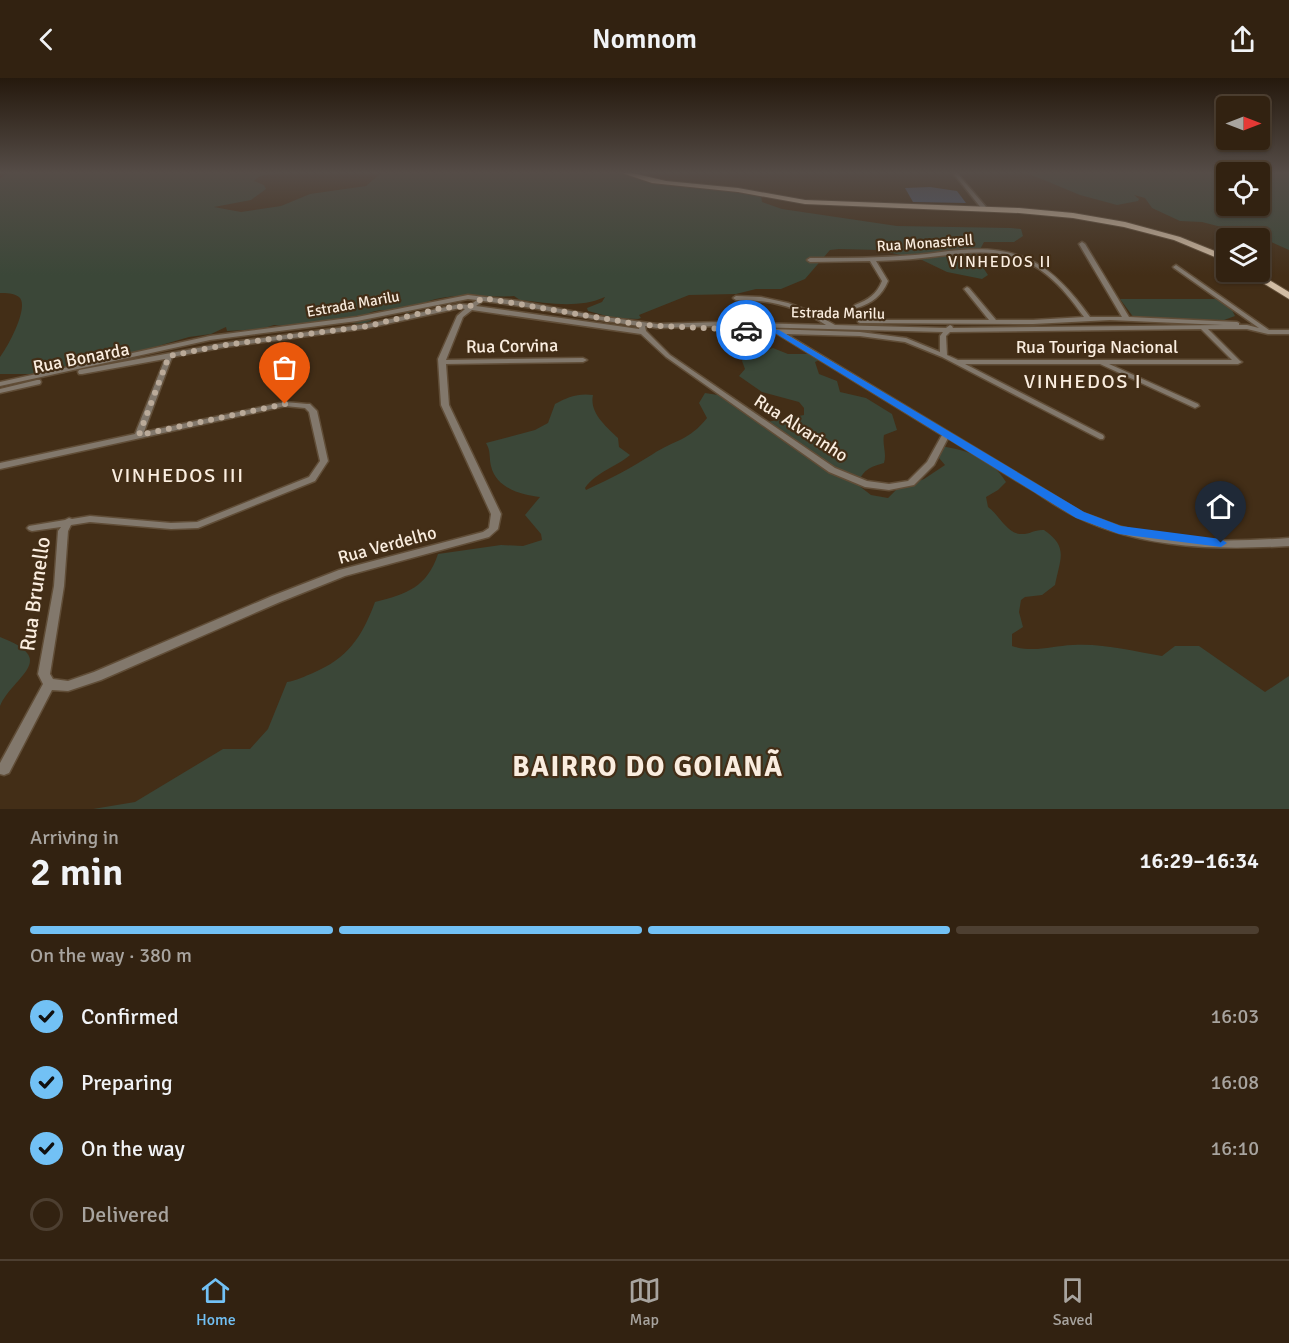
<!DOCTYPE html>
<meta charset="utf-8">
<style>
body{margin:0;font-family:Signika,sans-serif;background:#3d2f1f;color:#f1f3f6;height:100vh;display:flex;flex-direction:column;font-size:22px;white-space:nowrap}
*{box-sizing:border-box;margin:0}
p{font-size:20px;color:#a8a49f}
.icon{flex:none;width:33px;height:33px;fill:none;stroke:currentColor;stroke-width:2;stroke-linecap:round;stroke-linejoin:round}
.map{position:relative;height:731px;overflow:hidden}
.panel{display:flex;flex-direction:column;background:#322211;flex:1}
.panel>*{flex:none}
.needle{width:39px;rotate:90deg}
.controls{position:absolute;left:1216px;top:18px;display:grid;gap:12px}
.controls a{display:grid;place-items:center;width:54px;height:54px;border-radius:6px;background:#322211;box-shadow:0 2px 4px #0004,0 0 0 2px #4d3f31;font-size:30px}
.pin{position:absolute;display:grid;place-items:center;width:51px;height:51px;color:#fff;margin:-62px -26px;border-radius:50% 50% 50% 0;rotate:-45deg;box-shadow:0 0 6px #0007}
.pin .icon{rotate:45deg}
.courier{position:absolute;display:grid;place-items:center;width:60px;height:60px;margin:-30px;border:4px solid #1a73e8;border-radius:50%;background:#fff;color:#222;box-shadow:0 2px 8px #0007}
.headline em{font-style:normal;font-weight:600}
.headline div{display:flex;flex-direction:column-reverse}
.headline{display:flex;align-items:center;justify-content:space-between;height:102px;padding:0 30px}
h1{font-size:39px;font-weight:600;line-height:45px}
.bar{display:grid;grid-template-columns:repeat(4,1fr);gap:9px 6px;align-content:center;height:72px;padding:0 30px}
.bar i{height:8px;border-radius:4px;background:#4d3f31}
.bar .current{background:#72c1f5}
.bar p{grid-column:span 4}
ol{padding:0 30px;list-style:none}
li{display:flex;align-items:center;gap:18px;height:66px}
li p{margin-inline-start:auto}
li .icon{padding:6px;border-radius:50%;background:#72c1f5;color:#111;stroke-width:4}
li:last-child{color:#a8a49f}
li i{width:33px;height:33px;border:3px solid #4d3f31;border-radius:50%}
header{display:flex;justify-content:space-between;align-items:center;height:78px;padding:0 30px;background:#322211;font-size:27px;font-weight:600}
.menu{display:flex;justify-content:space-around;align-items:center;height:84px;border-top:2px solid #4d3f31;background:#322211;font-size:16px;color:#a8a49f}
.menu a{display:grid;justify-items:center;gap:3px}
.menu .current{color:#72c1f5}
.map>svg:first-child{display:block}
.green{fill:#3b4738}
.water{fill:#4b5b76}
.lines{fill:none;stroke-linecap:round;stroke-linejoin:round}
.street-casing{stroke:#604d37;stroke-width:3}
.primary-casing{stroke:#604d37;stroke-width:2}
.street{fill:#82786c;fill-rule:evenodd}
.primary{fill:#d2bda4;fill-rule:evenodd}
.route{fill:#1a73e8}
.done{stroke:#baaa99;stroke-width:6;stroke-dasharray:0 10.8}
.labels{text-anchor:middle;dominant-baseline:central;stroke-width:4.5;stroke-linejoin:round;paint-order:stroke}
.far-street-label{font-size:15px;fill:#faeddf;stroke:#432e17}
.far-neighbourhood-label{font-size:16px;letter-spacing:1.5px;fill:#faeddf;stroke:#432e17}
.street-label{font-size:18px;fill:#faeddf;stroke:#432e17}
.neighbourhood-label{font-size:20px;letter-spacing:1.5px;fill:#faeddf;stroke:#432e17}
.near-street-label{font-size:21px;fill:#faeddf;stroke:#432e17}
.near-district-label{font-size:28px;font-weight:bold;letter-spacing:1.5px;fill:#faeddf;stroke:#432e17}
</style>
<header><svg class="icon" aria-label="back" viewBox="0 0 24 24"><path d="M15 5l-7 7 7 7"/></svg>Nomnom<svg class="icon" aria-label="share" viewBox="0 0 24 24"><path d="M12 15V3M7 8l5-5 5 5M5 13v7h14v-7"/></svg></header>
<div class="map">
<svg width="1289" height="731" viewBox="0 0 1289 731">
<rect width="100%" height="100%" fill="#432e17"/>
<g class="green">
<path d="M8,95H282L260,98L254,103L264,107L266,111L251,122L214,129L241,134L281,128L310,116L366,108L381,95H624L645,101L761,118L762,124L782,131L897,148L1011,150L1021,151L1023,158L1014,164H984L976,179L988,197L982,201L947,194L922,182L879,172L839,171L830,172L805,201L781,211H756L736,216L689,217L639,237L641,240L638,241L614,240L588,233L587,230L602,224L605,219C578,231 548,225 520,222L514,218C480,221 435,210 409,235C393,234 378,228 364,238L371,240V243L363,246L337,244L283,248L274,247L261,251L227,253L226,249L211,256L189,259L62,296H0V279C8,269 30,228 19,219C14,215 6,215 0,215V100Z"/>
<path d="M1027,95H1227V128H1260V95H1289V172L1260,159L1202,144L1180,143L1152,130L1145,120L1134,117L1139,121L1138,123L1117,127L1080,117Z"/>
<path d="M1120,221H1217L1232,232L1235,238L1224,242L1134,240Z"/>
<path d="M773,270L788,276H811L821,281L815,284L819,296L837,303L840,314L866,320L892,336L897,352L884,357C882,367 887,375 884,385C870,389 862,392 858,407L871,417L888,420L897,411L924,401L945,387L933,373L935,368C961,369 992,380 1006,404L998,412L986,419L988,429C999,437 1007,455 1020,456C1029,457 1035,451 1044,452C1069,469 1060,481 1055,507L1042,517L1025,519L1021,522L1019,534L1023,549L1012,556V568C1034,575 1051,568 1073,567C1102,565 1133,573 1162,578L1175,568H1199L1265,614L1289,598V731H93L135,724L223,671H250L268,651L287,604C296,603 305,598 313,595C348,580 362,559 375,524C407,516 427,509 438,476L501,467L523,468L542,462L541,456L525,437L540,419C521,417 496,410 491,388C489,380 491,373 486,365L535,352L548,345L555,326C568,319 578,315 593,317C589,335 607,349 618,360L619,369L630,377C616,389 596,394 585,410L586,412C610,401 631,390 653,376C674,362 689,363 707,340L699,325L705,315L718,317L767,344L804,337V330L799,324L762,314L739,298L745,291L742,283L744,279Z"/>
<path d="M0,559C60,582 14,597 0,628Z"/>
</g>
<path class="water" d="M930,109L957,113L966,125L913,124L905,110Z"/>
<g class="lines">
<defs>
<g id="street">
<path d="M953,95H957L986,129V131H982Z"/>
<path d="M1082,164L1085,166L1129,239L1237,244L1239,245V247H1247L1259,250L1174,190L1173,189L1176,187L1269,252H1289V256H1268L1247,251H1208L1240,283L1242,284L1238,286H1109L1198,326L1199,328L1195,330L1100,286H965L1103,357L1104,359L1103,361H1100L942,279L905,264L860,258L786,256L1083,435C1095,439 1106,444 1118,448C1172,465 1233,464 1289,460V468C1218,472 1142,471 1077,439C1062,432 1048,422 1034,413C1005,396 977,378 948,360L934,387L914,407L889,412L865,409L829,394L666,279L641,256L472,232L463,239L446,282L583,280L587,282L583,284L446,286L449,327L501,436L498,451L489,459L345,498L280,524L101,602L68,613L52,612L9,695L4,697L0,696V685L43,606L38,596L54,508L58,453L61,449L32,453L29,452L27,450L29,448L65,442L69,440L72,441L90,438L171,445L197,444L309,399L320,383L309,334L305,330L285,328L0,391V385L135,356L165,281L82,296H79L78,294L79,292L225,265L368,246L460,226L470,227L477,222L468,221L357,243L210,262L0,308V304L210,258L357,239L468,217L519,223L597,238L657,246L720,244L826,247C798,229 768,221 736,222L733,220L736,218L761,219L788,225L812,234L835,247L946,250L950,247L952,248L953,250L1223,247L1110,242L1033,246L860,245L858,244V242H989L964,211L967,209L969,210L996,242H1033L1084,239C1073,224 1062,209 1047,197C1008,165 968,175 922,180C907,182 891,182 876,183L888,203C882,218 872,225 857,230L854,228L855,227C868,222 877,216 882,203L870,183L810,184L807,182L810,180C845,180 880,180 915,177C930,176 945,173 960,172C1024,167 1054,189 1090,239H1122L1079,166ZM483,223C536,229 587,241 640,248L639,251L476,228ZM460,230L465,231L457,238L438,281L441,327L491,436L489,450L483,454L339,492L272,518L94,594L68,603L53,601L50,596L64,508L68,453L71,447L90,444L171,451L198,450L315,403L328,383L317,333L310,326H307L285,324L144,354L172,279L225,269L368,250ZM645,248L657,250L720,248L943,254L940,258V274L906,260L860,254L737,250L734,252L737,254L776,255L942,357L927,384L908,403L889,406L867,403L835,390L670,277L646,253ZM1201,251L1232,282H958L947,277L946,258L950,254Z"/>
<path d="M37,302H40L41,304L40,306L0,315V311Z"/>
</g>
<g id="primary">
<path d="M622,95H632L666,103L738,110L805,122L1019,130L1073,135L1125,144L1180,159L1227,178V184L1174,162L1124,149L1073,140L1019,135L805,126L738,114L652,105Z"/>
<path d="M1245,194H1256L1289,214V221Z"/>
</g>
</defs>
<use href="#street" class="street-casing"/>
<use href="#primary" class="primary-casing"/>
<use href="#street" class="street"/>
<use href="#primary" class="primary"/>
</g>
<linearGradient id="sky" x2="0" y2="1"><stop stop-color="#25190d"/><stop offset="0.48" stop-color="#554c47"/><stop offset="1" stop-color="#554c47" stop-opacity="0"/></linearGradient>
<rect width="1289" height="197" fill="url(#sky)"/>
<path class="route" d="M746,250L779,252L1084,434L1121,448L1221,461L1227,465L1221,469L1119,456L1076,440L775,255L743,254Z"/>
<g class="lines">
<path class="done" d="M285,326L139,357L169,278L225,267L368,248L442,230L470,228L483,220L642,247L746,252"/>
</g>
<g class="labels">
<g class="far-street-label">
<text transform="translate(925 165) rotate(-4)">Rua Monastrell</text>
<text transform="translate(353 226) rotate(-10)">Estrada Marilu</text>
<text transform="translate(838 235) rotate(1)">Estrada Marilu</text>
</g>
<g class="far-neighbourhood-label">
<text x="1000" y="184">VINHEDOS II</text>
</g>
<g class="street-label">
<text transform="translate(512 268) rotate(-1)">Rua Corvina</text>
<text x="1097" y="269">Rua Touriga Nacional</text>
<text transform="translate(81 280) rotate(-11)">Rua Bonarda</text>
<text transform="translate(801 350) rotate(33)">Rua Alvarinho</text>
<text transform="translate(387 467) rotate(-15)">Rua Verdelho</text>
</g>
<g class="neighbourhood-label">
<text x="1083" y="303">VINHEDOS I</text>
<text x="178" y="397">VINHEDOS III</text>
</g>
<g class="near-street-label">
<text transform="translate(35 516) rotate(-82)">Rua Brunello</text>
</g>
<g class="near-district-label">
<text x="648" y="689">BAIRRO DO GOIANÃ</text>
</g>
</g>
</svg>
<div class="controls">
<a><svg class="needle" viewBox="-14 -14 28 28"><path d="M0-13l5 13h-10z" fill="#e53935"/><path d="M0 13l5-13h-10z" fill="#a8a49f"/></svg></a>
<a><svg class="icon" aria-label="locate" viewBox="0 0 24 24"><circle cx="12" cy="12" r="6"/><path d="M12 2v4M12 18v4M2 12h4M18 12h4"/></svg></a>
<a><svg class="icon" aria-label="layers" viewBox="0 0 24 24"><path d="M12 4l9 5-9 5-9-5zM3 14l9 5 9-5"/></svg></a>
</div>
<div class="pin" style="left:285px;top:326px;background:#ea580c"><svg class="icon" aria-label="bag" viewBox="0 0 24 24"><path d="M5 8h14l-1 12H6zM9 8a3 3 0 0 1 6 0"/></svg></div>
<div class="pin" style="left:1221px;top:465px;background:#1f2937"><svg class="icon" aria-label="home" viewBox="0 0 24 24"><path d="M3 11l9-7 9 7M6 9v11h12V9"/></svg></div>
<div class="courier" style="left:746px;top:252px"><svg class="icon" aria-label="car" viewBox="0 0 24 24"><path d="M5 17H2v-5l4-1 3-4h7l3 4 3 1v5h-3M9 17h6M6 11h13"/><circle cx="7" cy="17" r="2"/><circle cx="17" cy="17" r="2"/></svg></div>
</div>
<section class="panel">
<div class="headline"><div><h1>2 min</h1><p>Arriving in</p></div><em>16:29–16:34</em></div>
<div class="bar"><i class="current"></i><i class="current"></i><i class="current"></i><i></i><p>On the way · 380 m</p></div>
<ol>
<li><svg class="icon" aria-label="check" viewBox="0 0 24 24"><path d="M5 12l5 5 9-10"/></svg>Confirmed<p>16:03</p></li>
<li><svg class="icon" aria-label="check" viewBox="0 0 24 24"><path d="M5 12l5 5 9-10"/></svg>Preparing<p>16:08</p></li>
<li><svg class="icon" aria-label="check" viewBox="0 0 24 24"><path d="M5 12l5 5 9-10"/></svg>On the way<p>16:10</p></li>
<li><i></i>Delivered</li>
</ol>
</section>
<nav class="menu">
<a class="current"><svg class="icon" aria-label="home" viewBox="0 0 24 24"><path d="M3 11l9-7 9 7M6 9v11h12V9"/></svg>Home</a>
<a><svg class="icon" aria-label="map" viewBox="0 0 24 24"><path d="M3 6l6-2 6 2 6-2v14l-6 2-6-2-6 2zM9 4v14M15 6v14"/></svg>Map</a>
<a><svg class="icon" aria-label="saved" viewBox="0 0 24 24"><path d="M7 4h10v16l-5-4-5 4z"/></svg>Saved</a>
</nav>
